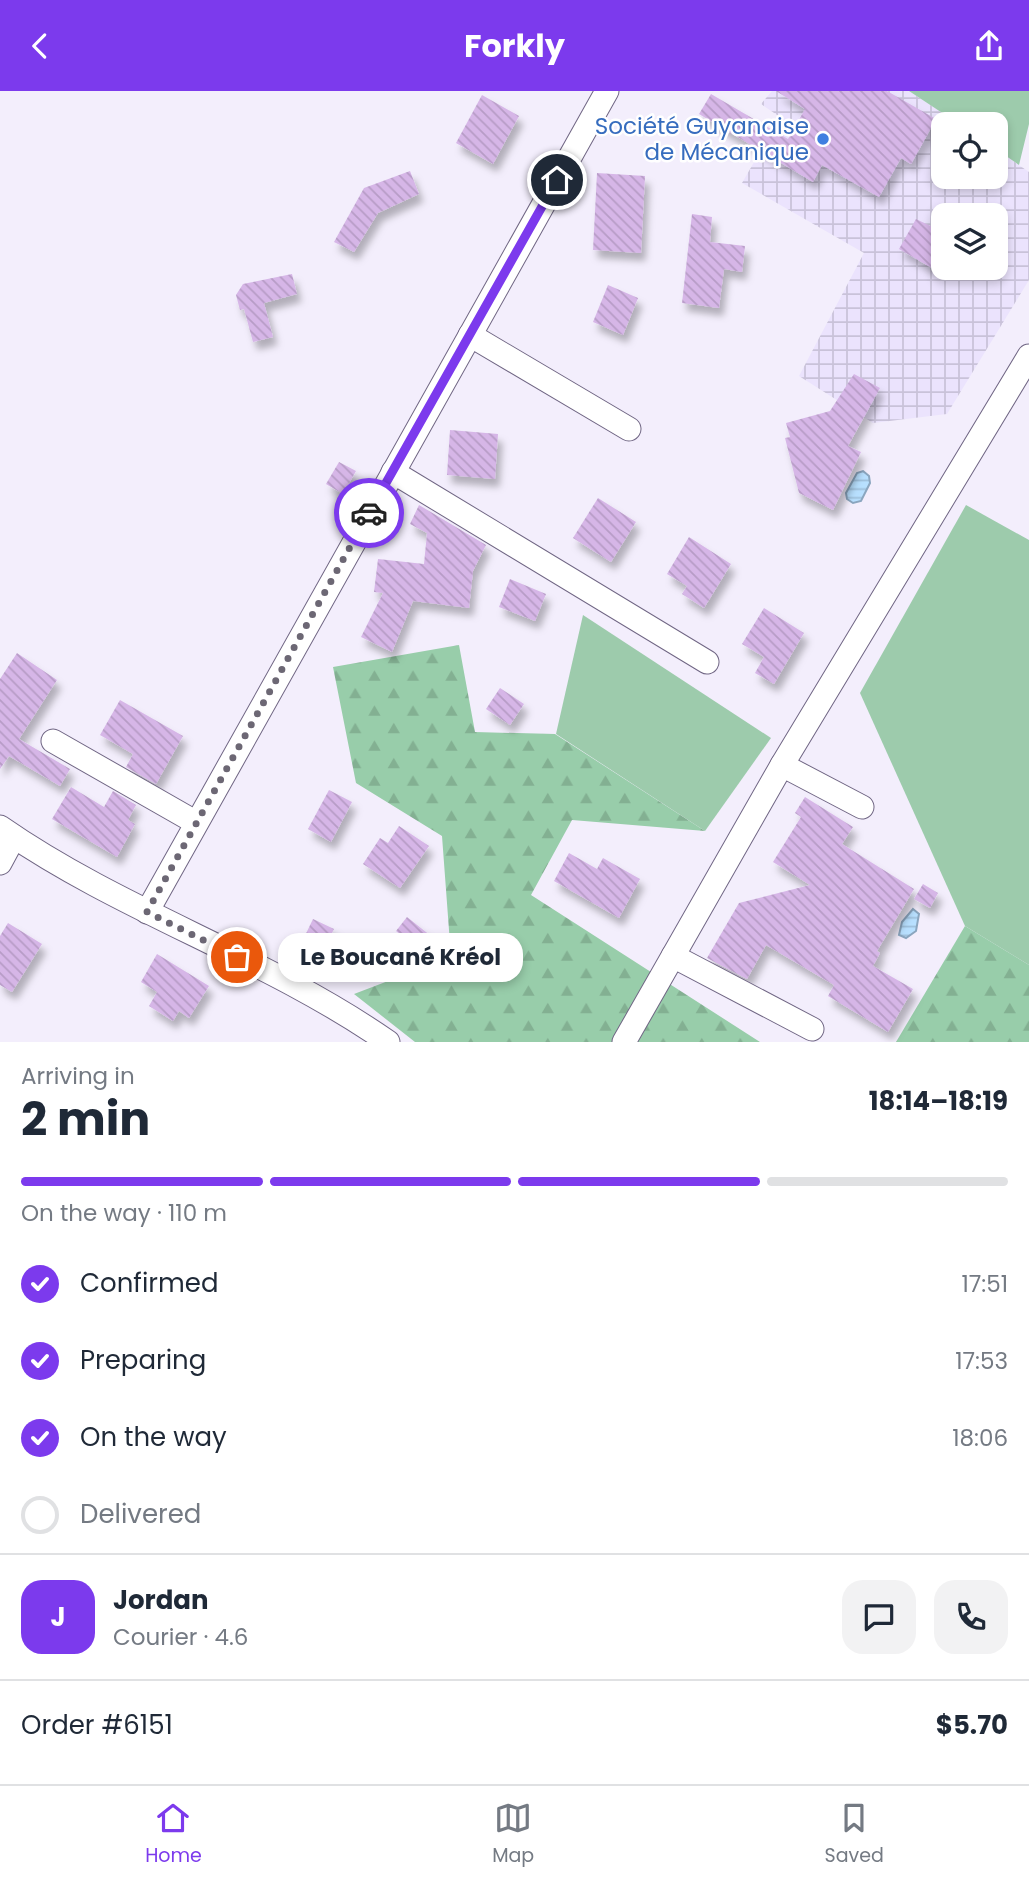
<!DOCTYPE html>
<meta charset="utf-8">
<style>
body{margin:0;font-family:Poppins,sans-serif;background:#f2f2f3;color:#1f2937;height:100vh;display:flex;flex-direction:column;font-size:26px;white-space:nowrap}
*{box-sizing:border-box;margin:0}
p{font-size:23px;color:#747a83}
.icon{flex:none;width:38px;height:38px;fill:none;stroke:currentColor;stroke-width:2;stroke-linecap:round;stroke-linejoin:round}
.map{position:relative;height:951px;overflow:hidden}
.side{display:flex;flex-direction:column;background:#fff;flex:1}
.side>*{flex:none}
.controls{position:absolute;left:931px;top:21px;display:grid;gap:14px}
.controls a{display:grid;place-items:center;width:77px;height:77px;border-radius:14px;background:#fff;box-shadow:0 4px 10px #0003;font-size:35px}
.pin{position:absolute;display:grid;place-items:center;width:60px;height:60px;color:#fff;margin:-30px;border:4px solid #fff;border-radius:50%;box-shadow:0 2px 7px #0007}
.courier{position:absolute;display:grid;place-items:center;width:70px;height:70px;margin:-35px;border:5px solid #7c3aed;border-radius:50%;background:#fff;color:#222;box-shadow:0 2px 9px #0007}
.bubble{position:absolute;height:49px;border-radius:21px;background:#fff;box-shadow:0 4px 10px #0003;font-size:23px;font-weight:700;line-height:49px;text-align:center}
.head em{font-style:normal;font-weight:700}
.head div{display:flex;flex-direction:column-reverse}
.head{display:flex;align-items:center;justify-content:space-between;height:119px;padding:0 21px}
h1{font-size:46px;font-weight:700;line-height:52px}
.bar{display:grid;grid-template-columns:repeat(4,1fr);gap:10px 7px;align-content:center;height:84px;padding:0 21px}
.bar i{height:9px;border-radius:5px;background:#e0e1e3}
.bar .current{background:#7c3aed}
.bar p{grid-column:span 4}
.line{display:flex;align-items:center;gap:18px;padding:0 21px;border-top:2px solid #e0e1e3}
.line div{flex:1}
.round{display:grid;place-items:center;flex:none;width:74px;height:74px;border-radius:21px;background:#f2f2f3}
ol{padding:0 21px;list-style:none}
li{display:flex;align-items:center;gap:21px;height:77px}
li p{margin-inline-start:auto}
li .icon{padding:7px;border-radius:50%;background:#7c3aed;color:#fff;stroke-width:4}
li:last-child{color:#747a83}
li i{width:38px;height:38px;border:4px solid #e0e1e3;border-radius:50%}
header{display:flex;justify-content:space-between;align-items:center;height:91px;padding:0 21px;background:#7c3aed;color:#fff;font-size:32px;font-weight:700}
.tab-bar{display:flex;justify-content:space-around;align-items:center;height:98px;border-top:2px solid #e0e1e3;background:#fff;font-size:19px;color:#747a83}
.tab-bar a{display:grid;justify-items:center;gap:4px}
.tab-bar .current{color:#7c3aed}
.map>svg:first-child{display:block}
.industrial{fill:url(#industrial-grid);fill-rule:evenodd}
.grass{fill:#9dcbac}
.forest{fill:url(#forest-firs)}
.water{fill:url(#water-rules);stroke:#8ba6bf;stroke-width:2}
.building{fill:url(#building-back-hatch);filter:url(#shadow)}
.lines{fill:none;stroke-linecap:round;stroke-linejoin:round}
.minor-casing{stroke:#706684;stroke-width:25}
.minor{stroke:#fff;stroke-width:23}
.done{stroke:#6c6774;stroke-width:7;stroke-dasharray:0 12.6}
.route{stroke:#7c3aed;stroke-width:9}
.shop-dot{fill:#3f7fe0;stroke:#fff;stroke-width:2.5}
.labels{text-anchor:middle;dominant-baseline:central;stroke-width:5;stroke-linejoin:round;paint-order:stroke}
.shop-label{font-size:23px;fill:#366cbe;stroke:#fff;text-anchor:end}
</style>
<header><svg class="icon" aria-label="back" viewBox="0 0 24 24"><path d="M15 5l-7 7 7 7"/></svg>Forkly<svg class="icon" aria-label="share" viewBox="0 0 24 24"><path d="M12 15V3M7 8l5-5 5 5M5 13v7h14v-7"/></svg></header>
<div class="map">
<svg width="1029" height="951" viewBox="0 0 1029 951">
<defs>
<pattern id="industrial-grid" width="8" height="8" patternUnits="userSpaceOnUse" patternTransform="scale(1.75)"><rect width="8" height="8" fill="#ebe3fd"/><path d="M0 4h8M4 0v8" fill="none" stroke="#c9c2d9"/></pattern>
<pattern id="forest-firs" width="22" height="20" patternUnits="userSpaceOnUse" patternTransform="scale(1.75)"><rect width="22" height="20" fill="#98cdaa"/><path d="M5 1l3.5 6h-7zM16 11l3.5 6h-7z" fill="#83b092"/></pattern>
<pattern id="water-rules" width="6" height="5" patternUnits="userSpaceOnUse" patternTransform="scale(1.75)"><rect width="6" height="5" fill="#b8e0ff"/><path d="M0 2.5h6" fill="none" stroke="#9ec0db"/></pattern>
<pattern id="building-back-hatch" width="6" height="6" patternUnits="userSpaceOnUse" patternTransform="scale(1.75)"><rect width="6" height="6" fill="#d6b6e7"/><path d="M-1 5l2 2M0 0l6 6M5-1l2 2" fill="none" stroke="#b79cc6"/></pattern>
<filter id="shadow"><feDropShadow dx="4.5" dy="8" stdDeviation="3.5" flood-color="#0004"/></filter>
</defs>
<rect width="100%" height="100%" fill="#f3eefc"/>
<path class="industrial" d="M772,0H909L959,33H943V86H996V58L1029,81V189L947,323L873,332L799,285L864,162L742,92L780,26L761,13ZM943,124H996V177H943Z"/>
<g class="grass">
<path d="M909,0H1029V33L1019,74L996,58V33H959Z"/>
<path d="M966,414L1029,449V874L965,835L860,602Z"/>
<path d="M583,524L771,647L705,740L556,643Z"/>
</g>
<g class="forest">
<path d="M459,554L475,641L555,643L705,740L572,729L531,804L760,951H415L354,903L451,866L442,745L356,692L333,576Z"/>
<path d="M965,835L1029,874V951H896Z"/>
</g>
<g class="water">
<path d="M863,380L869,385L870,392L861,410L853,412L847,408L846,402L857,382Z"/>
<path d="M913,818L919,823L916,840L906,847L899,844L902,831Z"/>
</g>
<g class="building">
<path d="M776,0H887L936,28L911,73L901,67L879,106L822,74L813,91L699,23L711,3L788,48L805,18Z"/>
<path d="M482,4L519,25L493,73L456,52Z"/>
<path d="M410,80L419,103L378,122L354,161L334,151L364,97Z"/>
<path d="M597,82L645,85L641,162L593,159Z"/>
<path d="M692,123L712,126L710,151L745,155L742,181L724,178L719,217L682,212Z"/>
<path d="M916,128L943,141V153L932,177L899,158Z"/>
<path d="M292,183L297,203L264,212L273,246L253,251L244,218L240,219L236,204L243,193Z"/>
<path d="M608,194L638,207L623,244L593,231Z"/>
<path d="M854,283L880,297L848,355L861,361L833,419L799,402L785,347L790,346L786,332L830,320Z"/>
<path d="M450,339L498,343L495,388L447,384Z"/>
<path d="M339,371L356,380L343,403L326,393Z"/>
<path d="M598,407L636,431L611,471L573,447Z"/>
<path d="M419,414L486,454L473,480L469,517L413,510L392,561L361,546L383,502L374,501L378,468L424,473L427,442L410,433Z"/>
<path d="M689,446L731,473L704,517L682,503L687,495L667,483Z"/>
<path d="M510,488L546,503L535,530L499,516Z"/>
<path d="M764,517L804,542L774,593L755,582L764,566L742,553Z"/>
<path d="M17,562L57,589L19,648L70,678L60,695L9,665L0,678V588Z"/>
<path d="M500,597L524,613L510,634L486,618Z"/>
<path d="M120,609L183,645L156,693L126,676L133,663L100,644Z"/>
<path d="M71,696L104,716L113,700L136,714L128,729L135,733L117,766L52,728Z"/>
<path d="M329,699L352,711L331,751L308,738Z"/>
<path d="M805,706L853,736L842,753L914,798L877,860L880,862L873,875L913,898L888,941L828,905L834,894L766,854L747,888L707,867L739,812L810,794L773,771L801,726L795,722Z"/>
<path d="M399,735L429,755L400,797L363,773L380,747L388,752Z"/>
<path d="M569,762L597,778L603,767L640,788L619,827L554,790Z"/>
<path d="M923,793L938,802L930,817L914,808Z"/>
<path d="M407,826L431,845L420,859L396,840Z"/>
<path d="M313,828L334,838L321,864L301,853Z"/>
<path d="M8,832L42,853L12,901L0,894V845Z"/>
<path d="M157,863L209,895L189,927L179,920L173,930L149,915L157,901L141,891Z"/>
</g>
<g class="lines">
<defs>
<g id="minor">
<path d="M470,244L629,338"/>
<path d="M393,381L707,571"/>
<path d="M53,650L195,731"/>
<path d="M782,674L862,716"/>
<path d="M0,736C122,821 266,866 388,951"/>
<path d="M0,772L14,746"/>
<path d="M147,821L607,0"/>
<path d="M673,865L812,938"/>
<path d="M624,951L782,674L1029,265"/>
</g>
</defs>
<use href="#minor" class="minor-casing"/>
<use href="#minor" class="minor"/>
</g>
<g class="lines">
<path class="done" d="M237,866L147,821L369,422"/>
<path class="route" d="M369,422L557,89"/>
</g>
<circle class="shop-dot" cx="823" cy="48" r="7"/>
<g class="labels">
<g class="shop-label">
<text x="809" y="35">Société Guyanaise<tspan x="809" dy="26">de Mécanique</tspan></text>
</g>
</g>
</svg>
<div class="controls">
<a><svg class="icon" aria-label="locate" viewBox="0 0 24 24"><circle cx="12" cy="12" r="6"/><path d="M12 2v4M12 18v4M2 12h4M18 12h4"/></svg></a>
<a><svg class="icon" aria-label="layers" viewBox="0 0 24 24"><path d="M12 4l9 5-9 5-9-5zM3 14l9 5 9-5"/></svg></a>
</div>
<div class="pin" style="left:237px;top:866px;background:#ea580c"><svg class="icon" aria-label="bag" viewBox="0 0 24 24"><path d="M5 8h14l-1 12H6zM9 8a3 3 0 0 1 6 0"/></svg></div>
<div class="pin" style="left:557px;top:89px;background:#1f2937"><svg class="icon" aria-label="home" viewBox="0 0 24 24"><path d="M3 11l9-7 9 7M6 9v11h12V9"/></svg></div>
<div class="courier" style="left:369px;top:422px"><svg class="icon" aria-label="car" viewBox="0 0 24 24"><path d="M5 17H2v-5l4-1 3-4h7l3 4 3 1v5h-3M9 17h6M6 11h13"/><circle cx="7" cy="17" r="2"/><circle cx="17" cy="17" r="2"/></svg></div>
<div class="bubble" style="left:278px;top:842px;width:245px">Le Boucané Kréol</div>
</div>
<section class="side">
<div class="head"><div><h1>2 min</h1><p>Arriving in</p></div><em>18:14–18:19</em></div>
<div class="bar"><i class="current"></i><i class="current"></i><i class="current"></i><i></i><p>On the way · 110 m</p></div>
<ol>
<li><svg class="icon" aria-label="check" viewBox="0 0 24 24"><path d="M5 12l5 5 9-10"/></svg>Confirmed<p>17:51</p></li>
<li><svg class="icon" aria-label="check" viewBox="0 0 24 24"><path d="M5 12l5 5 9-10"/></svg>Preparing<p>17:53</p></li>
<li><svg class="icon" aria-label="check" viewBox="0 0 24 24"><path d="M5 12l5 5 9-10"/></svg>On the way<p>18:06</p></li>
<li><i></i>Delivered</li>
</ol>
<div class="line" style="height:126px"><b class="round" style="background:#7c3aed;color:#fff">J</b><div><b>Jordan</b><p>Courier · 4.6</p></div><a class="round"><svg class="icon" aria-label="chat" viewBox="0 0 24 24"><path d="M4 5h16v11H9l-5 4z"/></svg></a><a class="round"><svg class="icon" aria-label="phone" viewBox="0 0 24 24"><path d="M5 4h4l2 5-3 2q2 4 5 5l2-3 5 2v4C11 20 4 13 5 4z"/></svg></a></div>
<div class="line" style="height:91px"><div>Order #6151</div><b>$5.70</b></div>
</section>
<nav class="tab-bar">
<a class="current"><svg class="icon" aria-label="home" viewBox="0 0 24 24"><path d="M3 11l9-7 9 7M6 9v11h12V9"/></svg>Home</a>
<a><svg class="icon" aria-label="map" viewBox="0 0 24 24"><path d="M3 6l6-2 6 2 6-2v14l-6 2-6-2-6 2zM9 4v14M15 6v14"/></svg>Map</a>
<a><svg class="icon" aria-label="saved" viewBox="0 0 24 24"><path d="M7 4h10v16l-5-4-5 4z"/></svg>Saved</a>
</nav>
